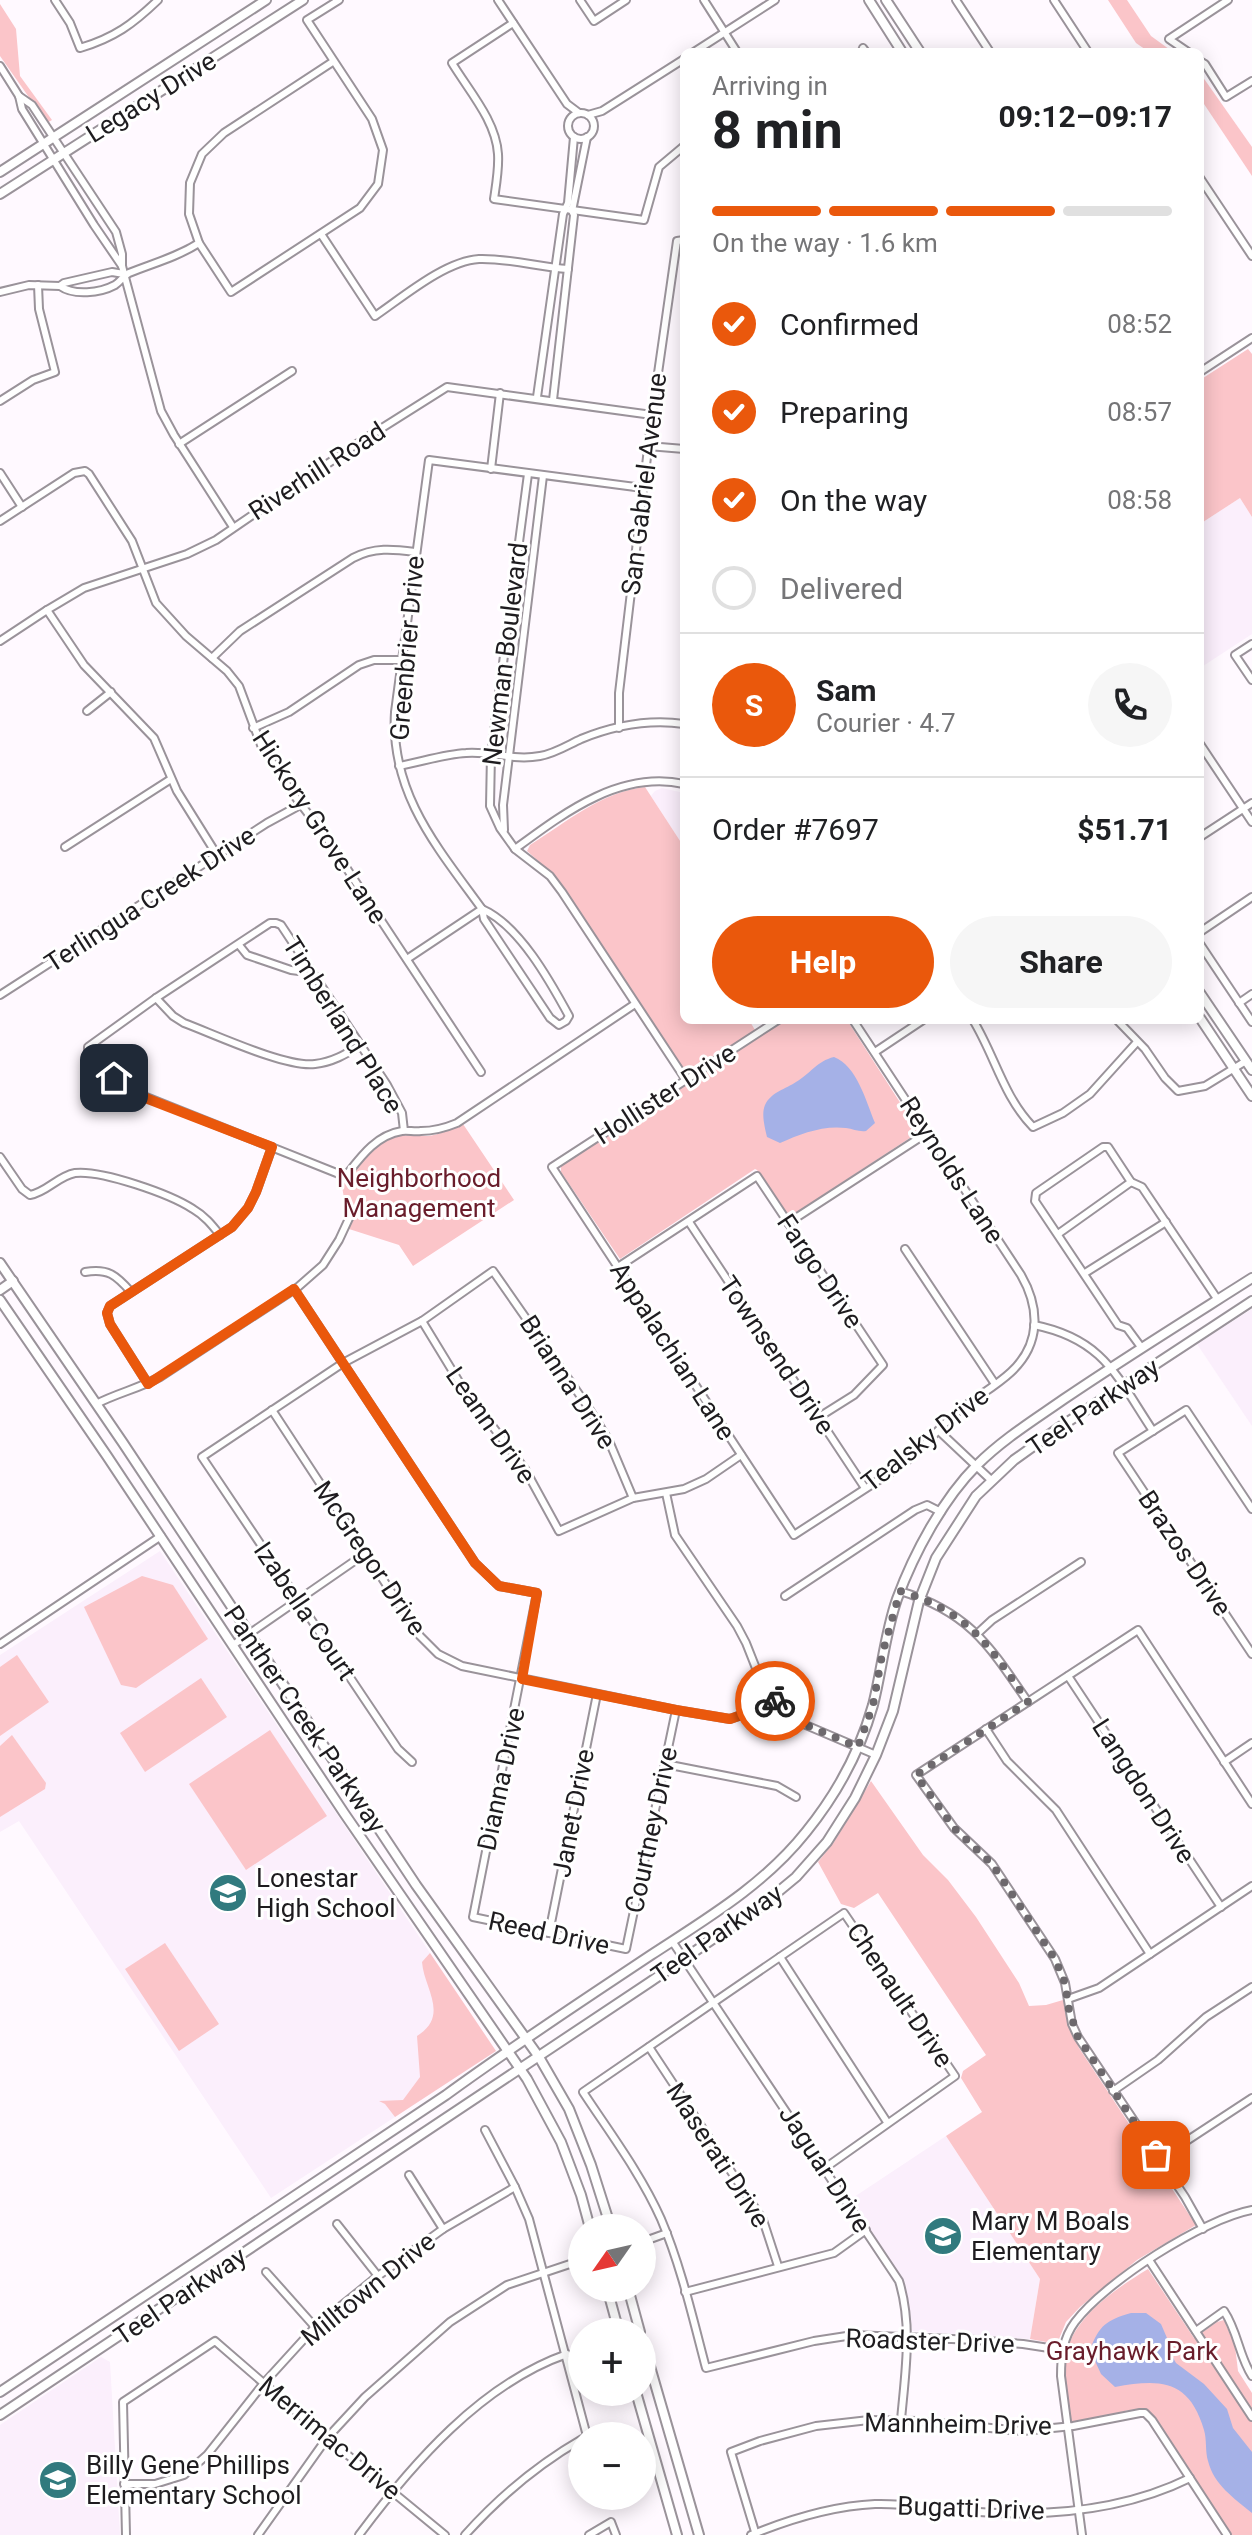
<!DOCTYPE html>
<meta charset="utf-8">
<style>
body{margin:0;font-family:Roboto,sans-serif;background:#f6f6f6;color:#202124;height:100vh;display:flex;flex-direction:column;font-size:30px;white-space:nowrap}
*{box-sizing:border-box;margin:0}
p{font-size:26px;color:#757577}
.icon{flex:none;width:44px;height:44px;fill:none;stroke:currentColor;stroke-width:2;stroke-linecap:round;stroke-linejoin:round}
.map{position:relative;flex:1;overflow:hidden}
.details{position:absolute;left:680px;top:48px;width:524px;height:976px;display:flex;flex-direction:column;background:#fff;border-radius:12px;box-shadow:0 4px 20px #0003}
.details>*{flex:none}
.needle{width:52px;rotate:236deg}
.fabs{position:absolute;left:568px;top:2214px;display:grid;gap:16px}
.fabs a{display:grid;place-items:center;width:88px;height:88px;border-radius:50%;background:#fff;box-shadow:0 4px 20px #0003;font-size:40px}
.pin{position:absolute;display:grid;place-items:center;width:68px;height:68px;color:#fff;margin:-34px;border-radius:16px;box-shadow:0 4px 12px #0006}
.courier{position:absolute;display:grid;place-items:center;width:80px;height:80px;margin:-40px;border:6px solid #ea580c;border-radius:50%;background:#fff;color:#222;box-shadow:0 2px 10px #0007}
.headline em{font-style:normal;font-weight:700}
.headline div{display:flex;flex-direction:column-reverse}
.headline{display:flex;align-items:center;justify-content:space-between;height:136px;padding:0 32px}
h1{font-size:52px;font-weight:700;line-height:60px}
.bar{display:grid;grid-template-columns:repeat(4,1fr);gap:12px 8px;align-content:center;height:96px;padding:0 32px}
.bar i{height:10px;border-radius:6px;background:#e0e0e0}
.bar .on{background:#ea580c}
.bar p{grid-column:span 4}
.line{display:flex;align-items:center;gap:20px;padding:0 32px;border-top:2px solid #e0e0e0}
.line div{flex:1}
.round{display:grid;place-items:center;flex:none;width:84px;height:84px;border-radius:42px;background:#f6f6f6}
ol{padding:0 32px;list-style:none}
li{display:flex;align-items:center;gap:24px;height:88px}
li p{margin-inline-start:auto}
li .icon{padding:8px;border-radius:50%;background:#ea580c;color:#fff;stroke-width:4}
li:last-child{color:#757577}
li i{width:44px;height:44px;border:4px solid #e0e0e0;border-radius:50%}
.action{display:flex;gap:16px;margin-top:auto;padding:16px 32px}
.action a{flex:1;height:92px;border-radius:48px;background:#ea580c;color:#fff;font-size:32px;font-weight:700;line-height:92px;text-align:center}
.action a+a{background:#f6f6f6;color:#202124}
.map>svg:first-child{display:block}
.built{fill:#fbeffc}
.green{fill:#fbc5c9}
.water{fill:#a5b1e7}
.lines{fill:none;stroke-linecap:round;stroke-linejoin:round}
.minor-casing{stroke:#9a939a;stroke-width:10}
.major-casing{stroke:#9a939a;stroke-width:12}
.minor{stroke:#fff;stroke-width:6}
.major{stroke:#fff;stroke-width:8}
.done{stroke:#6d696d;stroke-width:8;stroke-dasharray:0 14.4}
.route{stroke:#ea580c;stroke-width:10}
.labels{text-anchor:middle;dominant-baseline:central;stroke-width:6;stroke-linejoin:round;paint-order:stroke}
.street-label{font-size:26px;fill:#1e1c1f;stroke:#fff}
.park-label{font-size:26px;fill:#691d2b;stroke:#fff}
.poi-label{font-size:26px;fill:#1e1c1f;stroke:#fff;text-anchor:start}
</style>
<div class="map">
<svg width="1252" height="2535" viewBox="0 0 1252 2535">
<rect width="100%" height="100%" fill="#fff9ff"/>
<g class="built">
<path d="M1240,498L1252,517V634L1200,668V524Z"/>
<path d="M662,788L684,793V847L651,796L655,791Z"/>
<path d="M1252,1309V1426L1197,1344Z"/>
<path d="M160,1551L496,2051L271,2198L19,1821L0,1832V1655Z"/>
<path d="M946,2136L1040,2279L1030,2339L912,2331L906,2286L851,2199Z"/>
<path d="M101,2357L110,2362L120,2535H0V2425Z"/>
</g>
<g class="green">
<path d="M1108,0H1127L1151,36L1173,52H1149L1136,43Z"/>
<path d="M0,4L16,29L20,76L52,120L47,123L0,56Z"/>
<path d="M1200,73L1252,147V176L1200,98Z"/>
<path d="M1248,349L1252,354V517L1240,498L1200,524V380Z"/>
<path d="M645,787L684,847V1020H749L755,1030L687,1074L565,889L554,875L527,851L530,845C567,822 601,792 645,787Z"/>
<path d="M783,1020H847L919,1132L791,1216L785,1211L757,1170L755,1169L620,1259L561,1172V1166Z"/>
<path d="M463,1124L514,1200L413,1266L399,1245L349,1229L341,1180C359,1173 368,1148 388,1139C401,1133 413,1136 427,1136C439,1135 452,1129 463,1124Z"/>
<path d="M142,1576L173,1585L208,1639L136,1688L121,1685L84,1607Z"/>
<path d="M17,1655L49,1702L0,1736V1667Z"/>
<path d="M201,1678L227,1717L145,1772L120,1733Z"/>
<path d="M270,1730L327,1816L246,1870L189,1784Z"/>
<path d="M12,1735L46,1783L45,1789L0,1817V1746Z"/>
<path d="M871,1781L923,1855L948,1880L976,1917L1019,1983L1029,2006L1046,2005L1063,2000L1079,2048L1196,2225L1137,2260L1080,2307L1066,2322L1057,2344L1030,2339L1040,2279L946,2136L982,2112L961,2078L963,2071L986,2055L878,1893L854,1908L841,1904L818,1862L834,1842Z"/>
<path d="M165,1943L219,2024L179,2051L125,1969Z"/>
<path d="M430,1953L496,2051L395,2117L385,2104L379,2101L403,2100L420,2077L417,2036C450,2015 424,1989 422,1962Z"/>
<path d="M1148,2269L1194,2338L1217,2322L1224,2320L1235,2346L1238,2371L1252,2393V2535H1231L1158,2421C1138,2400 1120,2414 1097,2419C1088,2420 1079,2421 1070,2422C1068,2404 1064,2384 1065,2365C1066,2321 1114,2290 1148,2269Z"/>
</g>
<g class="water">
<path d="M834,1057C857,1066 866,1101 875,1123L866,1131C859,1132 853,1129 846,1128C823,1125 800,1134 780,1143L767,1137C765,1128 761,1114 765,1105C771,1092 786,1089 796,1082C810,1074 817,1061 834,1057Z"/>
<path d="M1131,2313H1146L1161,2324L1167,2338L1168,2349L1176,2363L1204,2384L1227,2409L1233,2428L1252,2452V2513C1234,2498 1214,2485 1208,2461C1205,2451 1207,2440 1204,2430C1189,2379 1160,2379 1115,2387L1101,2374L1090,2350C1099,2325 1107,2320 1131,2313Z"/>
</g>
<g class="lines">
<defs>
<g id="minor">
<path d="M55,0L70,23L80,48C114,38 133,24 158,0"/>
<path d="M498,0L567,104L579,113"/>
<path d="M580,0L594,21L626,0"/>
<path d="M704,0L737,52"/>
<path d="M956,0L990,52"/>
<path d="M1054,0L1088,52"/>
<path d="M513,23L452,63C469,91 496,121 498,154C499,169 496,185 494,199L644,220L659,167L684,146"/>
<path d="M863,48L866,52"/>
<path d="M694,52L775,0"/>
<path d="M1188,52L1169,39L1228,0"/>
<path d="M334,61L224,133L202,154L190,183L189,214L199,243L231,292L360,208L378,184L383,150L372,119L307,20L339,0"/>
<path d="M1200,61L1205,64L1226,97L1252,81"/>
<path d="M0,66L19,96L22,109L94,225L122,266"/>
<path d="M19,96L32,105L116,232L122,254V266L161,411L174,435L233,527"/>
<circle cx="581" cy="126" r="13"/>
<path d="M588,115L602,111L684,59"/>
<path d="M1200,178L1252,256"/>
<path d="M321,234L375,316C403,297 445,261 479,259C508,258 539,267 568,269"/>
<path d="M60,286C74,296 100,293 115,285C121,281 123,276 129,273C154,263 177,257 199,243"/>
<path d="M0,292L29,285L60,286L64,283L112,272L124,274"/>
<path d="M1200,372L1252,338"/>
<path d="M537,397L563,214L568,203L574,137"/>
<path d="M553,400L574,215L572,211L587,137"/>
<path d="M0,401L33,380L55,372L39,309L38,285"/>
<path d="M179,444L292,371"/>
<path d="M648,446L684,449"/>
<path d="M491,469L500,393"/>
<path d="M0,473L22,507"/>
<path d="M528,474L491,754L490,806L500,828L515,849L550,876L562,892L686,1080"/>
<path d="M0,521L74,473L85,471L89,474L132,541L156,603L186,636L227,671L239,686L261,745L293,794L326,837L481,1072"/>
<path d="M47,610L84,665L154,738L177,791L217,855"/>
<path d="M0,641L47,610L84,588L187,554L216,540L355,445L447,387L652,415"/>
<path d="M1252,644L1235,655L1252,680"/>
<path d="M212,658L240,631L353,558C374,547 393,549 415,552"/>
<path d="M87,711L111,692"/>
<path d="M253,728L289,712L359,665L374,660H402"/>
<path d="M619,728V693L652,415L677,241L684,240"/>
<path d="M1200,744L1252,822"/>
<path d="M399,766C421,762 445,754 466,753C493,751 513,761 540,756C554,754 568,745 581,739C613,726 649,719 684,724"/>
<path d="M504,830L503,805L543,476"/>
<path d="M1200,837L1252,803"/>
<path d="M65,847L171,779"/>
<path d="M515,849C564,813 620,770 684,784"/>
<path d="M482,909C519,925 550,981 569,1016L566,1021L559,1025L550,1018L484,919L482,909C437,847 390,793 395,712L429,460L643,488"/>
<path d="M1200,932L1252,897"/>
<path d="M1200,944L1252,1022"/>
<path d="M239,945L247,955L291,970L299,971L307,966"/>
<path d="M407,959L482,909"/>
<path d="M0,995L267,823L300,805"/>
<path d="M156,998L173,1016L184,1023C214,1034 286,1068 315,1064C333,1062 346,1054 361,1045"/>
<path d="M1239,1003L1252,994"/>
<path d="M778,1020L552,1167L794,1535L902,1465C922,1449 937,1430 956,1413C974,1398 995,1387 1011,1372C1041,1344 1040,1308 1021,1275L853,1020"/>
<path d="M973,1020C995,1056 1003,1096 1033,1127L1063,1113L1090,1094L1137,1042"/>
<path d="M1117,1020L1145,1049L1165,1078L1178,1091L1205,1086L1246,1061"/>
<path d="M875,1052L923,1020"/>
<path d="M404,1131L402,1113L387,1085L281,925L276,923H270L156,998L88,1047V1053L114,1078L131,1091L339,1174L348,1173C362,1155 377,1135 402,1131C408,1130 414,1132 421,1131C434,1131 445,1128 457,1123L635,1004"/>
<path d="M0,1157L22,1189L30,1195C47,1192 58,1176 75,1173C102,1170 170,1194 193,1209C205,1216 212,1225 220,1235"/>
<path d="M689,1222L865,1488"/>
<path d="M788,1223L927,1133"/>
<path d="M1058,1234L1131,1182"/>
<path d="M905,1249L995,1384"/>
<path d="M618,1267L757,1176L883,1365L854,1395L819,1417"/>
<path d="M85,1272C108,1268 116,1275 131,1292"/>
<path d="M1085,1273L1166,1222"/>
<path d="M294,1289L475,1563L499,1586L537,1593L473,1917L626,1949L676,1710"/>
<path d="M422,1321L461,1385L525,1469L559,1531L633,1498L684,1489L706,1479L741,1455"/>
<path d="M1034,1325C1104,1339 1117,1377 1153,1431"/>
<path d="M1141,1347L1127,1328L1118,1325L1035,1201L1036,1193L1103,1147H1108L1131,1182L1142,1187L1218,1300"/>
<path d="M148,1384L110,1324L107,1313L110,1306L232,1227L248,1208L256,1192L272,1147"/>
<path d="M96,1404C117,1393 140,1388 160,1377L298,1287L323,1265L339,1240L352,1212"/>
<path d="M272,1410L420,1636L438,1654L462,1666L676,1710L730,1719L750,1712L773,1698"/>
<path d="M939,1431L991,1480"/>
<path d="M666,1493L675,1535L737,1626L746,1643L763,1686L794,1720L876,1755"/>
<path d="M1252,1509L1186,1410L1118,1453L1252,1654"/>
<path d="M900,1591C969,1612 989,1645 1028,1702"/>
<path d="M785,1596L915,1510L927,1505L941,1512"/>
<path d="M978,1633L992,1620L1081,1562"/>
<path d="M0,1644L161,1536"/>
<path d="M233,1645L366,1553"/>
<path d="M1068,1676L1221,1907"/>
<path d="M986,1729L1007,1761L1056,1810L1150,1954"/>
<path d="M412,1762L398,1749L202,1457L343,1363L422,1321L493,1271L588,1407L609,1441L633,1498"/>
<path d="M1224,1762L1252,1743"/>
<path d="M665,1764L777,1786L796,1797"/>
<path d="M549,1933L597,1694"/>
<path d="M672,1941L899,2281C913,2326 905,2374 901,2420"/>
<path d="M780,1957L887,2122"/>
<path d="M1068,1999L1099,1988L1252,1886"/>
<path d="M649,2047L763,2220L778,2266"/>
<path d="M1113,2091L1158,2060L1206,2017L1252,1987"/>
<path d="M485,2130L515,2187L529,2219L587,2436"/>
<path d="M1159,2159L1252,2098"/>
<path d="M825,2168L955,2076L844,1913L583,2092C610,2133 641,2174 661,2219C681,2266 693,2319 706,2368L814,2341L853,2335L976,2340L1023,2344L1062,2350"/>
<path d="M409,2175L443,2229"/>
<path d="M337,2224L378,2276"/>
<path d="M1203,2229L1185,2197L1078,2037L1072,2024L1065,1983L1055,1959L992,1864L954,1828L916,1775L1138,1630L1252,1804"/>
<path d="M642,2242L667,2233"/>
<path d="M1149,2260L1252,2417"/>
<path d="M266,2272L315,2327"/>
<path d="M685,2292L834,2253L866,2230"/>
<path d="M1196,2331L1224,2311C1238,2332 1239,2356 1252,2376"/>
<path d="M124,2484H155L184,2475L207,2455L264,2383L315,2327L378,2276L443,2229L515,2187"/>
<path d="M126,2535L123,2402L215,2341L327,2438L445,2535"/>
<path d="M258,2535L327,2438L365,2397L450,2322L507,2285L582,2260"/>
<path d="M359,2535C412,2464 481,2384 567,2354"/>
<path d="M465,2535C500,2496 537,2465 582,2439"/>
<path d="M589,2535L611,2522L616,2535"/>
<path d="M751,2535C790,2519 833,2506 875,2504C902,2503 928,2508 955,2510C1033,2518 1119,2513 1190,2478"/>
<path d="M756,2535L731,2452L760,2441L816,2426L869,2420L917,2421L1022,2431L1073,2426L1140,2413H1145L1152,2420L1227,2535"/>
<path d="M1082,2535L1061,2376C1061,2356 1063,2338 1075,2322C1105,2282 1203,2219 1252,2210"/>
</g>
<g id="major">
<path d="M869,0L902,52"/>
<path d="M886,0L920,52"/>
<path d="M0,172L266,0"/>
<path d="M0,194L303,0"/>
<path d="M1200,993L1252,1070"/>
<path d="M1200,1018L1252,1096"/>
<path d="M0,1263L123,1443L416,1885L539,2057L569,2109L591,2165L611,2228"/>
<path d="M0,1290L13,1281"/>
<path d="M0,1300L107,1456L344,1813L527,2079L561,2142L581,2195L590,2228"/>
<path d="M607,2288L619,2332"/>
<path d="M628,2288L640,2332"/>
<path d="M642,2339L699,2535"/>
<path d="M0,2392L446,2095C513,2046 582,2001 651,1955C706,1919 764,1885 806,1832C836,1795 860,1751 873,1705C882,1670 885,1633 897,1599C914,1553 943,1499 977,1465C1003,1439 1034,1420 1064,1399C1126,1357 1189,1318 1252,1278"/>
<path d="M636,2392L677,2535"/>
<path d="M0,2415L650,1982L761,1906L796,1877L827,1842L855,1798L876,1755L893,1711L919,1601L936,1558L976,1496L1014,1460L1060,1427L1252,1301"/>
</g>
</defs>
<use href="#minor" class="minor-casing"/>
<use href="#major" class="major-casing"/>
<use href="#minor" class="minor"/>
<use href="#major" class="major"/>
</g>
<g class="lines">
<path class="done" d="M775,1701L794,1720L858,1747L873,1705L882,1655L900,1591C969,1612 989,1645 1028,1702L916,1775L954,1828L992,1864L1055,1959L1065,1983L1069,2010L1078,2037L1156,2155"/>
<path class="route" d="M114,1078L148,1099L272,1147L256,1192L248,1208L232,1227L110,1306L107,1313L110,1324L148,1384L294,1289L475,1563L499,1586L537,1593L522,1679L676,1710L730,1719L750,1712L773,1698L775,1701"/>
</g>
<defs>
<symbol id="school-disc" viewBox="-11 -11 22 22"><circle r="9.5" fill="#317a7e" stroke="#fff"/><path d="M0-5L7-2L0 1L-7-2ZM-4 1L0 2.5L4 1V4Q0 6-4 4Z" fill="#fff"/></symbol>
</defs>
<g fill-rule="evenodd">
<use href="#school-disc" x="206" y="1871" width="44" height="44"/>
<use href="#school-disc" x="921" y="2214" width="44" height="44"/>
<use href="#school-disc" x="36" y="2458" width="44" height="44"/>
</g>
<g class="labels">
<g class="street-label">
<text transform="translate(151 97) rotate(-32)">Legacy Drive</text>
<text transform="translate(317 471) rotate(-33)">Riverhill Road</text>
<text transform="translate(644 484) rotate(-83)">San Gabriel Avenue</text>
<text transform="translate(407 648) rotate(-85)">Greenbrier Drive</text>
<text transform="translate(505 654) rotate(-83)">Newman Boulevard</text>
<text transform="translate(320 827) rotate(57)">Hickory Grove Lane</text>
<text transform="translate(150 899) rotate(-33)">Terlingua Creek Drive</text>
<text transform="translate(343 1025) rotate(58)">Timberland Place</text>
<text transform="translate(665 1094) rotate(-33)">Hollister Drive</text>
<text transform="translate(952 1170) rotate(57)">Reynolds Lane</text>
<text transform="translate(820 1271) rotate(56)">Fargo Drive</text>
<text transform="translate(673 1351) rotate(57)">Appalachian Lane</text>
<text transform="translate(777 1355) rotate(56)">Townsend Drive</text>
<text transform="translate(568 1382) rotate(57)">Brianna Drive</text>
<text transform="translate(1093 1407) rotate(-34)">Teel Parkway</text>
<text transform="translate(491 1425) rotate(55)">Leann Drive</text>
<text transform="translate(925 1439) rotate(-38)">Tealsky Drive</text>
<text transform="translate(1185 1553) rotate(56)">Brazos Drive</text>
<text transform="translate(370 1558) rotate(56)">McGregor Drive</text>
<text transform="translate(305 1611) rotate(56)">Izabella Court</text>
<text transform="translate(305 1719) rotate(56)">Panther Creek Parkway</text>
<text transform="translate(501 1779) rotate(-78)">Dianna Drive</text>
<text transform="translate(1144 1791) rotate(57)">Langdon Drive</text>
<text transform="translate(573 1813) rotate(-79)">Janet Drive</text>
<text transform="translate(651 1830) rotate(-78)">Courtney Drive</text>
<text transform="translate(549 1933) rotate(12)">Reed Drive</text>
<text transform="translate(717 1934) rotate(-35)">Teel Parkway</text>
<text transform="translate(900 1995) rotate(56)">Chenault Drive</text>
<text transform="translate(718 2155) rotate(57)">Maserati Drive</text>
<text transform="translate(825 2169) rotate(57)">Jaguar Drive</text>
<text transform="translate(368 2289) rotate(-39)">Milltown Drive</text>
<text transform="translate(180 2296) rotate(-34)">Teel Parkway</text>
<text transform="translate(930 2341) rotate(2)">Roadster Drive</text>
<text transform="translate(958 2424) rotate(1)">Mannheim Drive</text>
<text transform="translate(330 2438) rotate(40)">Merrimac Drive</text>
<text transform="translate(971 2508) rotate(2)">Bugatti Drive</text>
</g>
<g class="park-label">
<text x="419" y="1178">Neighborhood<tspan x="419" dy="30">Management</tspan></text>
<text x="1132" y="2351">Grayhawk Park</text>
</g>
<g class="poi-label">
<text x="256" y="1878">Lonestar<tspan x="256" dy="30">High School</tspan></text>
<text x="971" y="2221">Mary M Boals<tspan x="971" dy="30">Elementary</tspan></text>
<text x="86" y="2465">Billy Gene Phillips<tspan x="86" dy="30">Elementary School</tspan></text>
</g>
</g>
</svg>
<div class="fabs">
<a><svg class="needle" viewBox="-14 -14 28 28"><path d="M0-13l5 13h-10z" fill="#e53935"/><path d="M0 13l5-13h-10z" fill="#757577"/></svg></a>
<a>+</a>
<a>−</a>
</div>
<div class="pin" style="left:1156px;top:2155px;background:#ea580c"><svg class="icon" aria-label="bag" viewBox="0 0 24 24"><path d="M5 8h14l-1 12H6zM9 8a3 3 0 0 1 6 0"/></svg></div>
<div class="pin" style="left:114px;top:1078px;background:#1f2937"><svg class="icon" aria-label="home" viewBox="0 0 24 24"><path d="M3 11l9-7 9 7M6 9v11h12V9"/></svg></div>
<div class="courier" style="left:775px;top:1701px"><svg class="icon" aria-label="bike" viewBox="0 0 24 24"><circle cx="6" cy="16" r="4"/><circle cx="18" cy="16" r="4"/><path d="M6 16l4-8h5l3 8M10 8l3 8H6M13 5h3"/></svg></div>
<section class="details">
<div class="headline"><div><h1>8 min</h1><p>Arriving in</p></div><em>09:12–09:17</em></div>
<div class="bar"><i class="on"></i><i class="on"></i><i class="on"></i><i></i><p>On the way · 1.6 km</p></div>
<ol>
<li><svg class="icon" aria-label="check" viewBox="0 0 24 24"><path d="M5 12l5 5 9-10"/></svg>Confirmed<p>08:52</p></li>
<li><svg class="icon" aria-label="check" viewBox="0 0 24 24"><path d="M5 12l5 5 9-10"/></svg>Preparing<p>08:57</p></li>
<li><svg class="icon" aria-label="check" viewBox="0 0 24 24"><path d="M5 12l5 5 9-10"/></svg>On the way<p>08:58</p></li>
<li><i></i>Delivered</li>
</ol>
<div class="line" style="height:144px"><b class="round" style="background:#ea580c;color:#fff">S</b><div><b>Sam</b><p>Courier · 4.7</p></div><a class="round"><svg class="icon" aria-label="phone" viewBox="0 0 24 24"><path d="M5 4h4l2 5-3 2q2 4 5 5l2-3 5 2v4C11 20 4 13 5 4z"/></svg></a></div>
<div class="line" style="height:104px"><div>Order #7697</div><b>$51.71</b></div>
<div class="action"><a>Help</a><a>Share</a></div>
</section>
</div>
